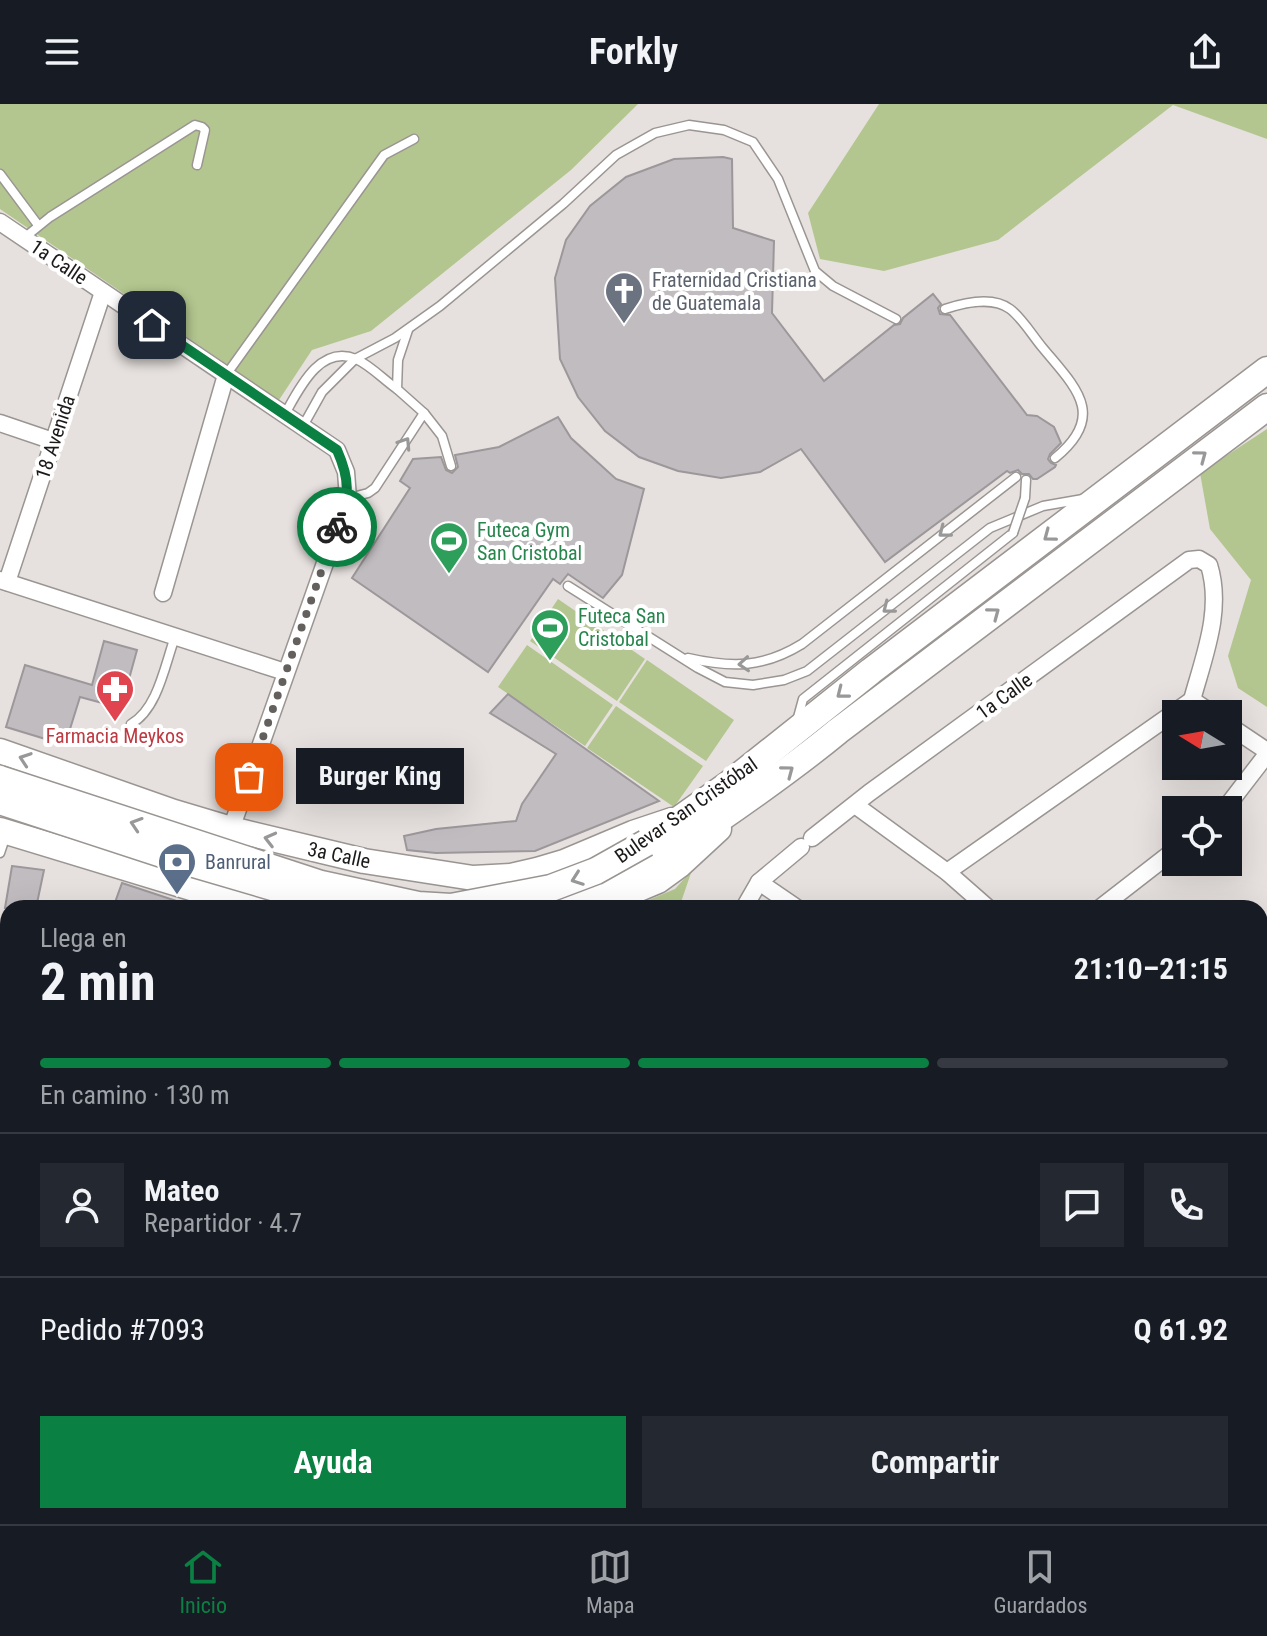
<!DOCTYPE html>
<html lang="es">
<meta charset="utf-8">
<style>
body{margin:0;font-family:"Roboto Condensed",sans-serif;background:#242831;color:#f1f3f6;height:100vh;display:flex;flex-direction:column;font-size:30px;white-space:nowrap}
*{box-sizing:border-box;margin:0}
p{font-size:26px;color:#9ea1a6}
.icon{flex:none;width:44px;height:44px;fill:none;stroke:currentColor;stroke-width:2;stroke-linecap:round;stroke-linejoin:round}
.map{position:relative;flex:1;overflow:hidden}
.drawer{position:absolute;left:0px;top:796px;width:1268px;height:624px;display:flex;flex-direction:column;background:#171b24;border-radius:24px 24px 0 0;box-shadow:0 8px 32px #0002}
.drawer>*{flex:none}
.needle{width:52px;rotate:281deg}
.buttons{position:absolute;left:1162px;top:596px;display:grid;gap:16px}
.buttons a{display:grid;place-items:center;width:80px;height:80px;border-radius:0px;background:#171b24;box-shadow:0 8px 32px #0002;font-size:40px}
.pin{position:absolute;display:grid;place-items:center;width:68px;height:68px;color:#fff;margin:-34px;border-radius:16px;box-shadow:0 4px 12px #0006}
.courier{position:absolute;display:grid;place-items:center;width:80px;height:80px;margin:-40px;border:6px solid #0b8043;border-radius:50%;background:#fff;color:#222;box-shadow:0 2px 10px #0007}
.bubble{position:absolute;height:56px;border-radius:0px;background:#171b24;box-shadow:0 8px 32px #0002;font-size:26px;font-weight:700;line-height:56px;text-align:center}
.summary em{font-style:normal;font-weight:700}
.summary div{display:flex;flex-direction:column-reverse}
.summary{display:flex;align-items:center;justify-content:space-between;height:136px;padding:0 40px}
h1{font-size:52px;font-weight:700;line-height:60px}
.bar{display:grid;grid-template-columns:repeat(4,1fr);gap:12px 8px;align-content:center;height:96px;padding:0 40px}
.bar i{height:10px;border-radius:6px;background:#363941}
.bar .active{background:#0b8043}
.bar p{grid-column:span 4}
.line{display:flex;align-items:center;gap:20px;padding:0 40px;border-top:2px solid #363941}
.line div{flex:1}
.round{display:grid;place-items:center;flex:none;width:84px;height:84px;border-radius:0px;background:#242831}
.button{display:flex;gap:16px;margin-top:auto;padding:16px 40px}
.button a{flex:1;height:92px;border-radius:0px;background:#0b8043;color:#fff;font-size:32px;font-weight:700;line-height:92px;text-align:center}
.button a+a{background:#242831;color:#f1f3f6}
header{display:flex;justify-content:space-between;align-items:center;height:104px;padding:0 40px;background:#171b24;font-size:36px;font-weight:700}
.dock{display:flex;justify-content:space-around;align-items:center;height:112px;border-top:2px solid #363941;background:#171b24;font-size:22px;color:#9ea1a6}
.dock a{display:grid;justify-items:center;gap:4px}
.dock .active{color:#0b8043}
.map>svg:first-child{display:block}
.green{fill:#b3c68f}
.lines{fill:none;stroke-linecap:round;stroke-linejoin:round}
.river{stroke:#6dcbce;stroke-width:28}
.building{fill:#c0bcbf;stroke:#9c979a;stroke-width:2}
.lane-casing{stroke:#9a9592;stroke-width:11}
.street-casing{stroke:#9a9592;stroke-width:19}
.secondary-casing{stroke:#9a9592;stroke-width:27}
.primary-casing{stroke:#9a9592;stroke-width:29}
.lane{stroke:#fff;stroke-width:8}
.street{stroke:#fff;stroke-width:16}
.secondary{stroke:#fff;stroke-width:24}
.primary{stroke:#fff;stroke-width:26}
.lane-bridge-casing{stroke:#9a9592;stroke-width:11;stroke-linecap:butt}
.primary-bridge-casing{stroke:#9a9592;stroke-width:29;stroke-linecap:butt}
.lane-bridge{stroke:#fff;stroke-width:8}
.primary-bridge{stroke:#fff;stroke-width:26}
.oneway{stroke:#999898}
.done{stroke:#63605e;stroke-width:8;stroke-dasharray:0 14.4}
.route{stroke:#0b8043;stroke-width:10}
.labels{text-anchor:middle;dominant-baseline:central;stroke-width:8;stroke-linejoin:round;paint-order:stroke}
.street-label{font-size:20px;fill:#1c1a19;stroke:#fff}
.worship-label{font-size:20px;fill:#5b616d;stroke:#fff;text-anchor:start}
.leisure-label{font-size:20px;fill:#27864d;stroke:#fff;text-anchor:start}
.health-label{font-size:20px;fill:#be3a42;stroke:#fff}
.service-label{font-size:20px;fill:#4e5e75;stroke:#fff;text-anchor:start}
</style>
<header><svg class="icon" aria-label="menu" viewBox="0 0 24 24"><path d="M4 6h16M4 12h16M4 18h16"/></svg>Forkly<svg class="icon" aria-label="share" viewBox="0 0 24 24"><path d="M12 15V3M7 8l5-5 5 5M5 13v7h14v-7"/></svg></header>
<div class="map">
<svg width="1267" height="1420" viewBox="0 0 1267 1420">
<rect width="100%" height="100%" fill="#e6e1de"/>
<g class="green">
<path d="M0,0H638L571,66L371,227L312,246L279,296L0,105Z"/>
<path d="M879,0H1267V35L1173,1L998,136L884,167L820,155L808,109Z"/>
<path d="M1267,325V603L1238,584L1228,552L1251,476L1210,425L1200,369Z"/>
<path d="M558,495L645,555L617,597L530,537Z"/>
<path d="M527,541L613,601L585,642L498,583Z"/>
<path d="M647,556L734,616L706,657L619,598Z"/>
<path d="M616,602L703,662L674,703L587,644Z"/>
<path d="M692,766L679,804H630L675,785Z"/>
<path d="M0,1071L8,1075V1309L0,1304Z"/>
<rect x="101" y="1412" width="138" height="8"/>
<path d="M310,1412H517L524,1420H314Z"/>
</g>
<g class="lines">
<path class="river" d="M406,1412L420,1420"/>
</g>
<g class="building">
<path d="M723,53L732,55L733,124L774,137L772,209L824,277L894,221L900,220L903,214L933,190L941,200L938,204L940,210L950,211L1027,311L1037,312L1054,323L1061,339L1050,350L1048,355L1051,359L1056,361L1055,363L1037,375H1033L1029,370H1022L1018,366L1010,369L1007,367L885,458L801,345L760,368L721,374L678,367L639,353L605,327L578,293L560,255L555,174L566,136L590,102L626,73L674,55Z"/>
<path d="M558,313L571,334L616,375L644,385L622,471L603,494L568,470L560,480L553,475L488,568L352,474L410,384L400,377L413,355L441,353L446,366L452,369L458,363L455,351L499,343Z"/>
<path d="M104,537L137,546L121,604L80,593L65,641L6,623L25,561L92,581Z"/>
<path d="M508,590L659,697L535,747L436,749L407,746L404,732L436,725L516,717L522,700L556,650L490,609Z"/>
<path d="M12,762L44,766L36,804H5Z"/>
<path d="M122,779L192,802L191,804H113Z"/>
</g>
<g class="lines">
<defs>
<g id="lane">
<path d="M0,70L38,121"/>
<path d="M24,134L50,113L195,21L202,23L205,26L197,61"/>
<path d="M945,205C963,199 993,192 1010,205C1022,214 1032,231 1042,243C1075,283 1108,311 1055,354"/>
<path d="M408,226L398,256L397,285L424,309L442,332L451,362"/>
<path d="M226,271L384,51L414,35"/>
<path d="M285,310C299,285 320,240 356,255C370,261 384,276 397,285"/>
<path d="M303,322L322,288L355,255L395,234L440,202L563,100L616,51L655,29L689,21L724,26L753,38L778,75L815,167L833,182L896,215"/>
<path d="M349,394L368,389L375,384L424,309"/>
<path d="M1025,394L1026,376"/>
<path d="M568,482L698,564L725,578L753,581L784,576L807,567L990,424L1043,402L1083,395"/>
<path d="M688,554C732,564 763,564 802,540L1016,373"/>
<path d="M797,617L803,595L1013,429"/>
<path d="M131,620C158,605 165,560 175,533"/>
<path d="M0,749L6,731"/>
<path d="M0,900L8,902"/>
</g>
<g id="street">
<path d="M0,118L337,346L346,368L348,394L231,725"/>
<path d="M0,319L53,337"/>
<path d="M0,476L285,568"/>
<path d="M7,478L103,188"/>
<path d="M163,489L226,271"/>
<path d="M1192,596L1213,610"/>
<path d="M1228,621L1267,647"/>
<path d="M855,701L947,768L988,804"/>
<path d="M1224,706L1267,650"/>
<path d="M812,734L869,689L1189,456L1199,455L1209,461C1223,506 1204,552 1192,596"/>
<path d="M947,768L1192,596"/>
<path d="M759,778L797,804"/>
<path d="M744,804L759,778L801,743"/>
<path d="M1100,804L1176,745"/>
<path d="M1260,829L1267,824"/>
<path d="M1260,1075L1267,1065"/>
<path d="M1260,1230L1267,1235"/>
<path d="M0,1318L8,1323"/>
<path d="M1260,1384L1267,1374"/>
<path d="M599,1412L603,1420"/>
<path d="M910,1412L921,1420"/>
<path d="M1104,1412L1116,1420"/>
<path d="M34,1420L42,1412"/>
<path d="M743,1420L763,1412"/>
<path d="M1235,1420L1241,1412"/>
</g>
<g id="secondary">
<path d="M0,647L174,708L231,725L364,757L473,774L511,772L537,766L564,758L633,729L672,716"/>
<path d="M0,726L257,804"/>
<path d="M594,804L658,777L680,761L719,725"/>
<path d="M1260,945L1267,950"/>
<path d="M1260,977L1267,982"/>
<path d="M0,1029L8,1032"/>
<path d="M0,1052L8,1055"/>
<path d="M270,1412L275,1420"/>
<path d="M298,1412L302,1420"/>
</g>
<g id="primary">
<path d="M646,739L729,680L871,567L1267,266"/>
<path d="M554,804C613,785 664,752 715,718C757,689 798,660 838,627L1267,303"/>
</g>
</defs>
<use href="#lane" class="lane-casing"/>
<use href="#street" class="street-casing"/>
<use href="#secondary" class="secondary-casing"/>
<use href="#primary" class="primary-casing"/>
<use href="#lane" class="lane"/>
<use href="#street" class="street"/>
<use href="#secondary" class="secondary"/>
<use href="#primary" class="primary"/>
<defs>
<path id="lane-bridge" d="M1013,429L1025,394"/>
<g id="primary-bridge">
<path d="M0,675L321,780L418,801L451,803L551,784L596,767L646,739"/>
<path d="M0,697L177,755L344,804"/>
</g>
</defs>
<use href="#lane-bridge" class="lane-bridge-casing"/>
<use href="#primary-bridge" class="primary-bridge-casing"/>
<use href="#lane-bridge" class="lane-bridge"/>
<use href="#primary-bridge" class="primary-bridge"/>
</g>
<defs><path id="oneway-chevron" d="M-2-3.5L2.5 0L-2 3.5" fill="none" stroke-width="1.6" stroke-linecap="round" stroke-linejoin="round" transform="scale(2)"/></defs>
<g class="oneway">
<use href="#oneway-chevron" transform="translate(405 339) rotate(-57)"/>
<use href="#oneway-chevron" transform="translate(1201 352) rotate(-37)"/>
<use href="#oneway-chevron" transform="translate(944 428) rotate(142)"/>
<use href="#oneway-chevron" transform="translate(1049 432) rotate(143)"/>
<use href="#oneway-chevron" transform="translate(888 504) rotate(142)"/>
<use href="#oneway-chevron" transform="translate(994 509) rotate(-37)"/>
<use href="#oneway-chevron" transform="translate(744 560) rotate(176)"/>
<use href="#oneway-chevron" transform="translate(842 589) rotate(142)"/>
<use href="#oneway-chevron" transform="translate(25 655) rotate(-161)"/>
<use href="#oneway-chevron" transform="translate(788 667) rotate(-37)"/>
<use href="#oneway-chevron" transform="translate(136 720) rotate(-162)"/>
<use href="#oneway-chevron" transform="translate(270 735) rotate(-166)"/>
<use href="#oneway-chevron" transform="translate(577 775) rotate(160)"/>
</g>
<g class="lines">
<path class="done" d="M249,673L337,423"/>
<path class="route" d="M152,221L337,346C351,378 349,391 337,423"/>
</g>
<defs>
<symbol id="church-pin" viewBox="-11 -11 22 30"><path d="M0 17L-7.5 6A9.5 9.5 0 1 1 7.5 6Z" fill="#6b7280" stroke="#fff"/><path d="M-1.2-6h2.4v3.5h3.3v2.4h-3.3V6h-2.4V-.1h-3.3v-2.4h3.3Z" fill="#fff"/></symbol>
<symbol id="stadium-pin" viewBox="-11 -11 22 30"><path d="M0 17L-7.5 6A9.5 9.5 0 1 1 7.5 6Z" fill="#2e9e5b" stroke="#fff"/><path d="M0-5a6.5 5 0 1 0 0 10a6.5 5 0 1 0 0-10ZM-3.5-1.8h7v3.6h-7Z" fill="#fff"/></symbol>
<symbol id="pharmacy-pin" viewBox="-11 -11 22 30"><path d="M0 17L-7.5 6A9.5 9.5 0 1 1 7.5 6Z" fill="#e0444e" stroke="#fff"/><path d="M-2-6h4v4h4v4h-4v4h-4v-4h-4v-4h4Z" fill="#fff"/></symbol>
<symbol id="bank-pin" viewBox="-11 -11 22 30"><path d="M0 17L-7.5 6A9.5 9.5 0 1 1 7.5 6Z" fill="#5c6f8a" stroke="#fff"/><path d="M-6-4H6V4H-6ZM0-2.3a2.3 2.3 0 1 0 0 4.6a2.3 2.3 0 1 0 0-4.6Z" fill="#fff"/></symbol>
</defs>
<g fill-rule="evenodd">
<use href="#church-pin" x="602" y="165" width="44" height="60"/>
<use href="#stadium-pin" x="427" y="415" width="44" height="60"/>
<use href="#stadium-pin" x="528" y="502" width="44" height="60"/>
<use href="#pharmacy-pin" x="93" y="563" width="44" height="60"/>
<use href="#bank-pin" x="155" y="736" width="44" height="60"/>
</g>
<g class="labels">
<g class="street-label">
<text transform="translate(59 158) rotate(34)">1a Calle</text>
<text transform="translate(55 333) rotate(-72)">18 Avenida</text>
<text transform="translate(1004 592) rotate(-36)">1a Calle</text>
<text transform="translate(686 706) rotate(-35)">Bulevar San Cristóbal</text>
<text transform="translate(339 751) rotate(12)">3a Calle</text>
</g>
<g class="worship-label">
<text x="652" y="176">Fraternidad Cristiana<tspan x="652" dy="23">de Guatemala</tspan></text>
</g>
<g class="leisure-label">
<text x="477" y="426">Futeca Gym<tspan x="477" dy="23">San Cristobal</tspan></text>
<text x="578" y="512">Futeca San<tspan x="578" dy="23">Cristobal</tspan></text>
</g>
<g class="health-label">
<text x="115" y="632">Farmacia Meykos</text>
</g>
<g class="service-label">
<text x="205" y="758">Banrural</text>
</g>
</g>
</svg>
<div class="buttons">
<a><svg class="needle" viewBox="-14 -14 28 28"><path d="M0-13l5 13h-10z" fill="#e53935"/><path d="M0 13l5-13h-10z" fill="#9ea1a6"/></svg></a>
<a><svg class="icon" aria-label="locate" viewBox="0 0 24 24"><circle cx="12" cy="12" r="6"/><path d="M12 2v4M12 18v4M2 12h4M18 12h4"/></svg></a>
</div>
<div class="pin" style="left:249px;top:673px;background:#ea580c"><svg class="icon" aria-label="bag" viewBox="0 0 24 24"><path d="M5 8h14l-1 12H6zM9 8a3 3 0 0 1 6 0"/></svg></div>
<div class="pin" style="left:152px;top:221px;background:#1f2937"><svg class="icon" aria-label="home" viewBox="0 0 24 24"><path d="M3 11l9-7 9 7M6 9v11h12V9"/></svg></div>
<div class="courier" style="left:337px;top:423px"><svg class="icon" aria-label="bike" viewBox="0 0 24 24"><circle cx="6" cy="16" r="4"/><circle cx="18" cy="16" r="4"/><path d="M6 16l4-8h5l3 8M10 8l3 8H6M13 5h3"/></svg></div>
<div class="bubble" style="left:296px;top:644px;width:168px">Burger King</div>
<section class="drawer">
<div class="summary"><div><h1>2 min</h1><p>Llega en</p></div><em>21:10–21:15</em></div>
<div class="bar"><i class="active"></i><i class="active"></i><i class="active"></i><i></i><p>En camino · 130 m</p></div>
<div class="line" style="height:144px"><a class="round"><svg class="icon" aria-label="person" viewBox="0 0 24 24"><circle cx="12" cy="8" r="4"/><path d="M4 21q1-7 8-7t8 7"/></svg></a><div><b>Mateo</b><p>Repartidor · 4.7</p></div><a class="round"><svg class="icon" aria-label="chat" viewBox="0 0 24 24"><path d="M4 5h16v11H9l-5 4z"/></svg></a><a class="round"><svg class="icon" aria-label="phone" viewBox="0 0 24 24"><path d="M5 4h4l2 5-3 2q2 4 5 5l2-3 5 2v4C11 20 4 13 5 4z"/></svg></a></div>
<div class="line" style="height:104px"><div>Pedido #7093</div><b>Q 61.92</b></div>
<div class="button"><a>Ayuda</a><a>Compartir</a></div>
</section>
</div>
<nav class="dock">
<a class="active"><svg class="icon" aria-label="home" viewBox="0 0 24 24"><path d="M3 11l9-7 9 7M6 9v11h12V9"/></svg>Inicio</a>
<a><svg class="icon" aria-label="map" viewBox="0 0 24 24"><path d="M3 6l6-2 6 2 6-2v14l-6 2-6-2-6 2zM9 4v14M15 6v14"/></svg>Mapa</a>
<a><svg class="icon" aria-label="saved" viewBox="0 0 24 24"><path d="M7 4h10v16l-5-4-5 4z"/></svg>Guardados</a>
</nav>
